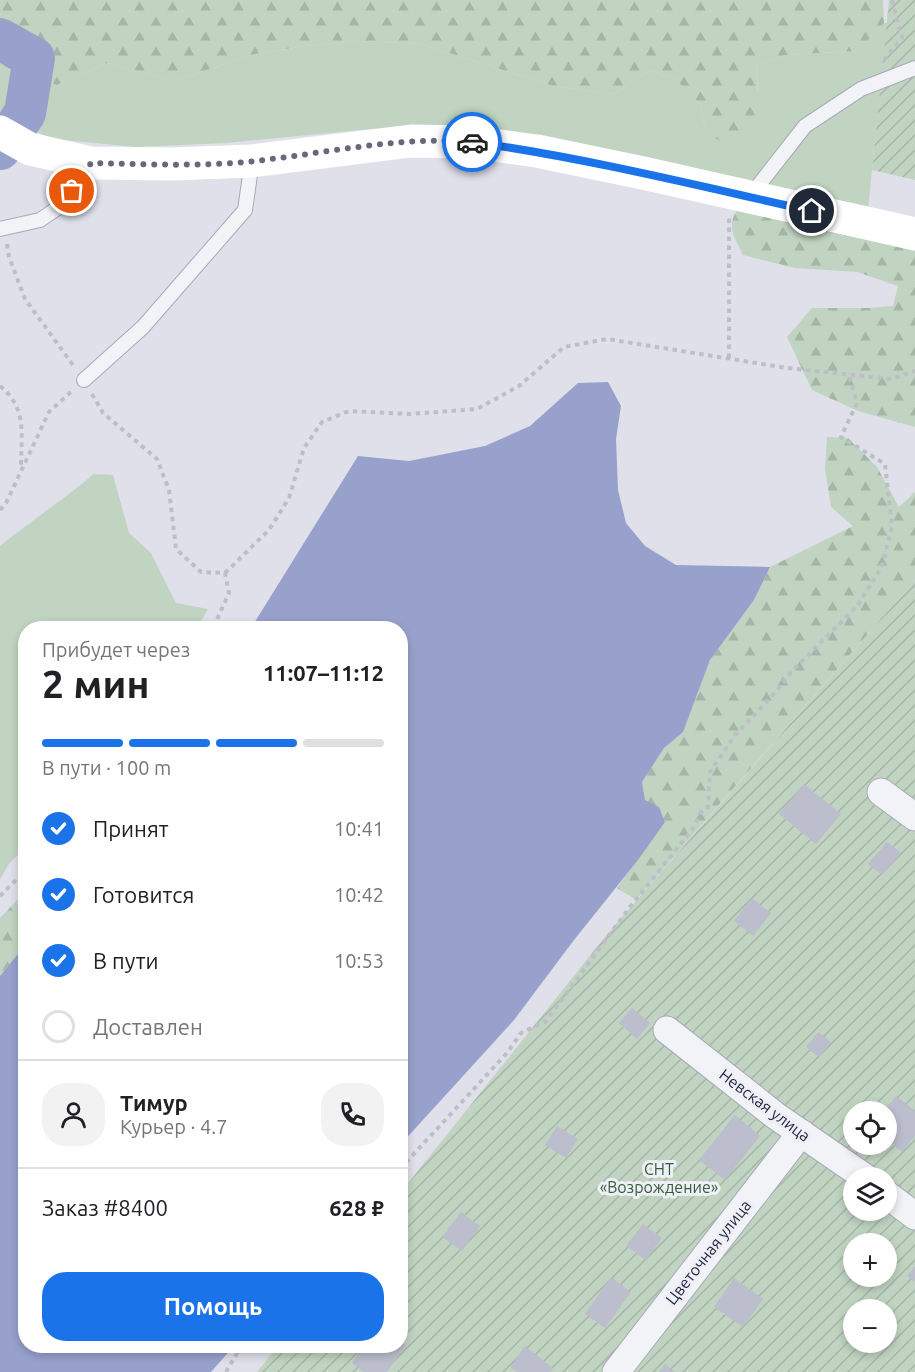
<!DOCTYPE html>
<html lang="ru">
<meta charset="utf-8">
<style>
body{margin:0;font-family:Ubuntu,sans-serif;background:#f2f2f2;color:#202124;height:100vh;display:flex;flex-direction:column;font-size:22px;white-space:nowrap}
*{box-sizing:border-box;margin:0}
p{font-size:20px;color:#757577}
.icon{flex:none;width:33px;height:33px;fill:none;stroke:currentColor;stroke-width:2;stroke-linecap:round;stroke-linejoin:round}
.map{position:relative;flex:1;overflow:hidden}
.drawer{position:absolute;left:18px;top:621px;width:390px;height:732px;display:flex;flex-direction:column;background:#fff;border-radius:24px;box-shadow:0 3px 9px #0003}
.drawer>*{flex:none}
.tools{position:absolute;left:843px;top:1101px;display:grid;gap:12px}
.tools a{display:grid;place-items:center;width:54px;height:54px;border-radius:50%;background:#fff;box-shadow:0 3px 9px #0003;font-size:30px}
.pin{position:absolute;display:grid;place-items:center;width:51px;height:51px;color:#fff;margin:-26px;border:3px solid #fff;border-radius:50%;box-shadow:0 2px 6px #0007}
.courier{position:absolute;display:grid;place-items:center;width:60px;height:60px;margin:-30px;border:4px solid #1a73e8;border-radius:50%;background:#fff;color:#222;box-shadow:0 2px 8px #0007}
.headline em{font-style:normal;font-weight:700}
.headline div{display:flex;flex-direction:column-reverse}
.headline{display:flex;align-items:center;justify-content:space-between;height:102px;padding:0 24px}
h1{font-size:39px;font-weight:700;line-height:45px}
.bar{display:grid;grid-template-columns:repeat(4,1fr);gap:9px 6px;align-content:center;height:72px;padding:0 24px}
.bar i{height:8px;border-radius:4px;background:#e0e0e0}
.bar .on{background:#1a73e8}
.bar p{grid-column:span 4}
.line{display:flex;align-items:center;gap:15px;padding:0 24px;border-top:2px solid #e0e0e0}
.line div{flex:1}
.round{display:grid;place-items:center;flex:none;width:63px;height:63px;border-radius:24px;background:#f2f2f2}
ol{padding:0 24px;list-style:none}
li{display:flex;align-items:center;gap:18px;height:66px}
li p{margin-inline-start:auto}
li .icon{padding:6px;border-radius:50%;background:#1a73e8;color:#fff;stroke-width:4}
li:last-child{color:#757577}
li i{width:33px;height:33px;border:3px solid #e0e0e0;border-radius:50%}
.button{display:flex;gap:12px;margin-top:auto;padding:12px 24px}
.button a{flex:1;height:69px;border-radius:24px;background:#1a73e8;color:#fff;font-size:24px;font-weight:700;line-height:69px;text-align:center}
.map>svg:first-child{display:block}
.grass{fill:#c0d4c1}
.forest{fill:url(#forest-firs)}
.garden{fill:url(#garden-furrows);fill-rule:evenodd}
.water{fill:#98a1cc}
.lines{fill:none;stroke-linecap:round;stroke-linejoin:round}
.river{stroke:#98a1cc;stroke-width:42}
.building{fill:#bcbdcd}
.lane-casing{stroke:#a8a9b8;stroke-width:16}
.street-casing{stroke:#a8a9b8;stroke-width:29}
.path{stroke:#bdbec8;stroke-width:4;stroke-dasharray:4.5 4.5;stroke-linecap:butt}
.lane{stroke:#f2f3f7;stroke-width:14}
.street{stroke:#f2f3f7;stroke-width:27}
.secondary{stroke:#fff;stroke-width:33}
.done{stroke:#67687d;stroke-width:6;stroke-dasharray:0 10.8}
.route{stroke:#1a73e8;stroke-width:8}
.labels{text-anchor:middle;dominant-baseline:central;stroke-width:6;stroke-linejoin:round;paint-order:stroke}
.street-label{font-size:16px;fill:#272842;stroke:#eff0f7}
.park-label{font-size:16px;fill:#335e39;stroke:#eff0f7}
</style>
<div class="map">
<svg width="915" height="1372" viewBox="0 0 915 1372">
<defs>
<pattern id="forest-firs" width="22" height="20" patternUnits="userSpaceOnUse" patternTransform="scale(1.5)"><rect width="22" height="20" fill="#c0d4c1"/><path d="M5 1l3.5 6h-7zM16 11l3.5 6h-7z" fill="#a5b6a7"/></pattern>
<pattern id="garden-furrows" width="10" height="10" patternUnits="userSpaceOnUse" patternTransform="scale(1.5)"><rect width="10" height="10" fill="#c0d4c1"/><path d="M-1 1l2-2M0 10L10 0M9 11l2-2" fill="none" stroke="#a5b6a7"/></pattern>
</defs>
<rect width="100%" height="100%" fill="#dfe0ea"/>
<g class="grass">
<path d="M884,23H887L868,209L492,130L445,125L402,126L225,143L136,147L53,139L39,133L0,111V65L57,85L107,63L176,81L250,55L305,46L359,41L421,44L553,86L613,94L651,70L676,80L700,104L706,133L758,91L756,65L785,55L858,51Z"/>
<path d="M94,474L113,475L129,533L151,553L176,603L208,609L197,628H26L25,847L9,864L0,879V546C31,521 64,499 94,474Z"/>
</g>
<g class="forest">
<path d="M0,0H883L884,23L858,51L785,55L756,65L760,128L734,149L706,133L700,104L676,80L651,70L613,94L553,86L421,44L359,41L305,46L250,55L176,81L107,63L57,85L0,65Z"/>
<path d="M737,210L915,251V427L858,411L812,390L787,337L812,308H868L893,306L898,286L857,272L795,268L743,255C735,238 726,227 737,210Z"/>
<path d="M827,437L848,438L877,467L899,507L915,492V580L636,900L617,888L665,822L645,801L642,782L664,748L683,731L710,660L754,600L770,567L853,526L831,507L825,469Z"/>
<path d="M25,892V945L0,976V918Z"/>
</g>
<g class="garden">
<path d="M889,0H915V180L872,170Z"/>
<path d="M915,580V1372H257L278,1346H400L401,1192L609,932ZM854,1112H886V1144H854ZM854,1178H886V1210H854ZM854,1244H886V1276H854ZM854,1310H886V1342H854Z"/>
</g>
<g class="water">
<path d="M608,382L621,406L616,439L618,490L626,523L645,546L676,565L770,567L754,600L710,660L683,732L664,748L642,782L645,800L659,807L665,822L638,860L574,940L514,1020L401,1144L400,628H251L358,456L409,461L485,446L530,426L578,383Z"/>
<path d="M25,945L26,1346H234L211,1372H0V976Z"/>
</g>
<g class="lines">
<path class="river" d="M0,39L34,58L25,113L0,149"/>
</g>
<g class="building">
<path d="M804,784L841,814L816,844L779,814Z"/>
<path d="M887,842L901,853L882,875L868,864Z"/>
<path d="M752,898L771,913L753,936L734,921Z"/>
<path d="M632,1008L650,1023L637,1039L619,1023Z"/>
<path d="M818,1032L831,1042L819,1057L806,1047Z"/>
<path d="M896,1096L915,1111V1136L902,1152L886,1139V1112H883Z"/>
<path d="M735,1115L760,1136L725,1180L699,1160Z"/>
<path d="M557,1126L578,1139L566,1158L545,1145Z"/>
<path d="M461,1212L480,1226L462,1251L442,1237Z"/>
<path d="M643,1224L662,1238L646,1260L626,1246Z"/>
<path d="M915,1266V1282L907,1276Z"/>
<path d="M611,1277L631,1292L605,1328L585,1314Z"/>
<path d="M734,1278L763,1299L743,1327L714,1307Z"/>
<path d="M400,1341L406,1345L387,1372H364L352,1363L364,1346H400Z"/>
<path d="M525,1346L553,1368L550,1372H517L510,1367Z"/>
<path d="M665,1364L675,1372H659Z"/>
</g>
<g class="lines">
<defs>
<g id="lane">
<path d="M751,195L805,126L861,89L915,68"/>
<path d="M0,229L40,220L62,205L91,163"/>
<path d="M84,380L143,327L245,210L252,161"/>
</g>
<g id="street">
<path d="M881,792L915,817"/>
<path d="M667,1030L776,1116L866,1178"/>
<path d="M886,1194L915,1216"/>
<path d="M616,1372L801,1133"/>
</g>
</defs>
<use href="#lane" class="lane-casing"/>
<use href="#street" class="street-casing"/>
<g class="path">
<path d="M884,60L902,38L892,0"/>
<path d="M7,244L9,257L25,299L73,365"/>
<path d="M729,358V218"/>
<path d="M0,386C28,409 21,435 21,468"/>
<path d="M92,394L103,413L157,459L169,490L176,549L201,572L225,573L229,593L213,628"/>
<path d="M0,510L6,503L49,412L72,391"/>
<path d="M225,573L269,530L289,498L304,448L322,422L349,411L410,414L477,409L519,386L564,347L607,339L787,368L891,379L915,371"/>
<path d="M0,896L26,870"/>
<path d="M400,1169L507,1053L521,1033L546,1021L630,907L692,830L701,812L708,807L710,772L735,735L773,695L792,671L858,605L882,566L892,527L885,464L841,437L857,403L849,375"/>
<path d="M226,1372L241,1346"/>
</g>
<use href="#lane" class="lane"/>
<use href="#street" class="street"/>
<path class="secondary" d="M0,132L30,149L91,163L173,164L252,161L411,141L469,142L537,151L643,173L915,234"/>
</g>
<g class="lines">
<path class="done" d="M72,191L91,163C145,164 201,167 255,161C327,153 400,136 472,142"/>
<path class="route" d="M472,142C587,158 699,186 812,211"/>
</g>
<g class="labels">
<g class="street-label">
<text transform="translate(765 1105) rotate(37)">Невская улица</text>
<text transform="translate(708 1252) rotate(-52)">Цветочная улица</text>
</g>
<g class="park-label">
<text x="659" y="1169">СНТ<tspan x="659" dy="18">«Возрождение»</tspan></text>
</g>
</g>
</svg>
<div class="tools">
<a><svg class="icon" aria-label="locate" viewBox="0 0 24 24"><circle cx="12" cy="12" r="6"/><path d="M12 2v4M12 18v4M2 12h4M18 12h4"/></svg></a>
<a><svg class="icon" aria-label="layers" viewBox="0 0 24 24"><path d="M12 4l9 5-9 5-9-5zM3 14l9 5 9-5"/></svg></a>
<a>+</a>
<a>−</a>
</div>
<div class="pin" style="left:72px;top:191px;background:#ea580c"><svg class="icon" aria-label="bag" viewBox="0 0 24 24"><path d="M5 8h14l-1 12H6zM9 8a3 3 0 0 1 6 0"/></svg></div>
<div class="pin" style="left:812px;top:211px;background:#1f2937"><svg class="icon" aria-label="home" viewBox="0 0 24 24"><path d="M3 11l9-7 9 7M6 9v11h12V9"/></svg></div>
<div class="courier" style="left:472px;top:142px"><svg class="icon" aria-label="car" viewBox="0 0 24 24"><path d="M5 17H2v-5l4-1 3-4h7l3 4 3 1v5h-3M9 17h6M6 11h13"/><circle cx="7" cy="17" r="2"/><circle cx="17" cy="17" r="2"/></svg></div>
<section class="drawer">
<div class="headline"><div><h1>2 мин</h1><p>Прибудет через</p></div><em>11:07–11:12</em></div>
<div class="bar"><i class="on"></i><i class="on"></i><i class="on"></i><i></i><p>В пути · 100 m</p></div>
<ol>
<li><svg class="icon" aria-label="check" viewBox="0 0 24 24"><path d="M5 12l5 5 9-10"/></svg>Принят<p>10:41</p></li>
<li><svg class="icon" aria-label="check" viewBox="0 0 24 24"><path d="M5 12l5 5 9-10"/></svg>Готовится<p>10:42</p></li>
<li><svg class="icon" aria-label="check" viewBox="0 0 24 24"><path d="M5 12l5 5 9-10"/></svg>В пути<p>10:53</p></li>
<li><i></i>Доставлен</li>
</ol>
<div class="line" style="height:108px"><a class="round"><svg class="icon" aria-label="person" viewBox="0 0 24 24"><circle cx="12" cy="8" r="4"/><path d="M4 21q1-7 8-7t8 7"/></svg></a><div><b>Тимур</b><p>Курьер · 4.7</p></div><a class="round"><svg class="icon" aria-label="phone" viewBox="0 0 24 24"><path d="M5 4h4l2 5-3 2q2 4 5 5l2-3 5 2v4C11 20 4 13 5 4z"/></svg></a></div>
<div class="line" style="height:78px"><div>Заказ #8400</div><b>628 ₽</b></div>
<div class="button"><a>Помощь</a></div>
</section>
</div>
